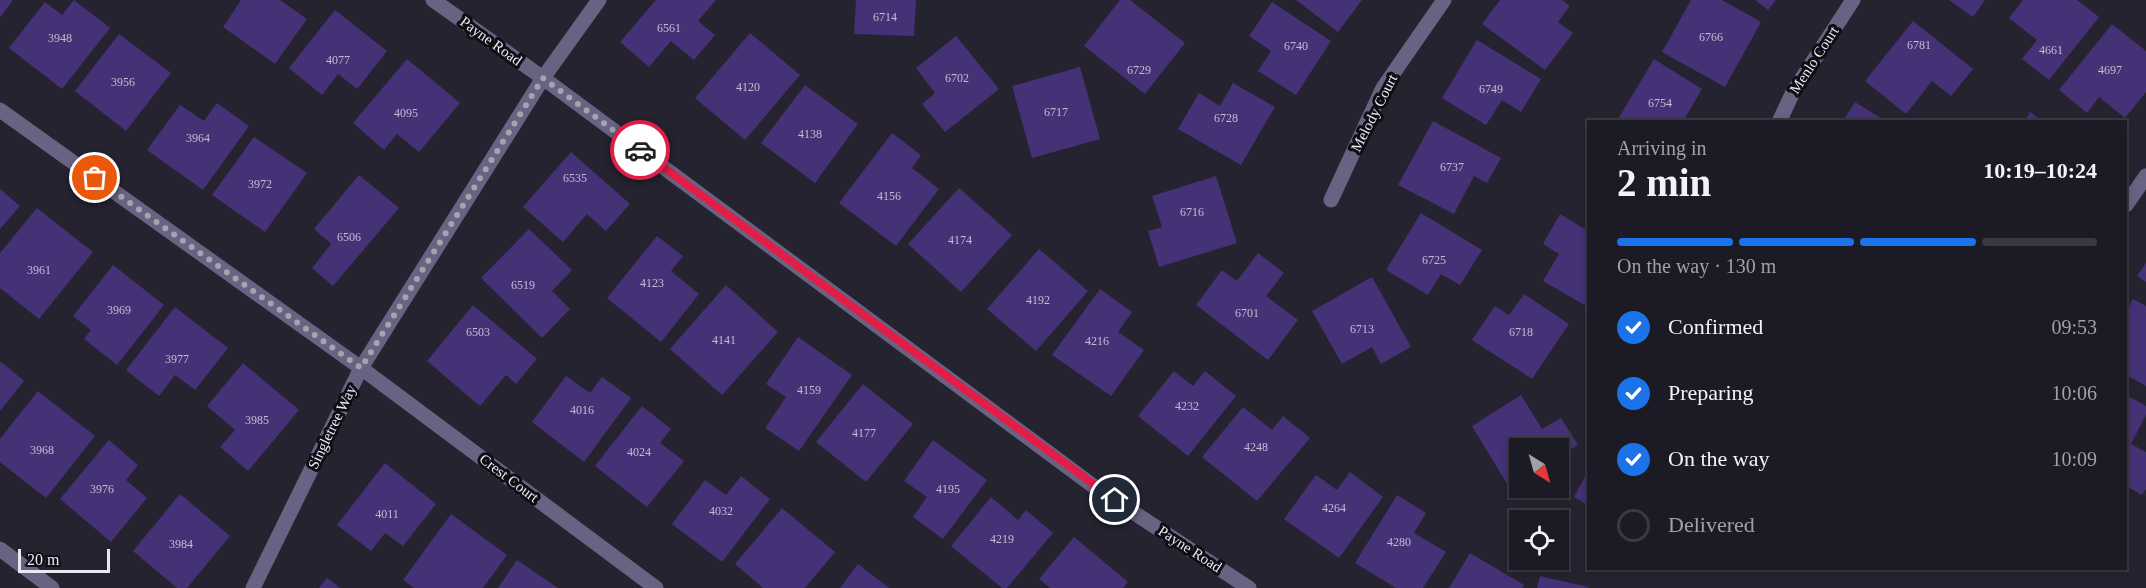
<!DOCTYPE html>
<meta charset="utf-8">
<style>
body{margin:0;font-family:"Times New Roman",serif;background:#292731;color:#f1f3f6;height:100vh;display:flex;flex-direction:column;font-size:22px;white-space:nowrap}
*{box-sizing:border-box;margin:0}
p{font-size:20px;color:#a0a1a6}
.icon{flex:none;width:33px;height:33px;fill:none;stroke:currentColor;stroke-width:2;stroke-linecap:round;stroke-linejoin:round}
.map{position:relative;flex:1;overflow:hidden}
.sheet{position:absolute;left:1587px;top:120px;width:540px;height:450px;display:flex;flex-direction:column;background:#1c1a24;border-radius:0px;box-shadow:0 3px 9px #0003,0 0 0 2px #3a3841}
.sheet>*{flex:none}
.needle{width:39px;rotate:143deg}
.tools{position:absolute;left:1509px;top:438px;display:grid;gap:12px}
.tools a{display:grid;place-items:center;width:60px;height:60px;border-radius:0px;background:#1c1a24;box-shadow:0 3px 9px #0003,0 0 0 2px #3a3841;font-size:30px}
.scale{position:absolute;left:18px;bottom:15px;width:92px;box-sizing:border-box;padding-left:6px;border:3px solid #eae9f2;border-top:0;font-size:16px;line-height:21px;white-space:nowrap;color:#eae9f2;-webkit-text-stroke:4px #0e0d13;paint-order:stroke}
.pin{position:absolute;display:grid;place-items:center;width:51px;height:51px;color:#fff;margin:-26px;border:3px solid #fff;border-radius:50%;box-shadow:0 2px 6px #0007}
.courier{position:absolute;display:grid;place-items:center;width:60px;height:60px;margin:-30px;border:4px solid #e11d48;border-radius:50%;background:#fff;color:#222;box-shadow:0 2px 8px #0007}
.head em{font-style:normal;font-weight:600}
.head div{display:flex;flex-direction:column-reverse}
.head{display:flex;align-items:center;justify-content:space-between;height:102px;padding:0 30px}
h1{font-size:39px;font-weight:600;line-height:45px}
.bar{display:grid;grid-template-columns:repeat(4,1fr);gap:9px 6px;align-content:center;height:72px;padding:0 30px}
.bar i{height:8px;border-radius:4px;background:#3a3841}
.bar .current{background:#1a73e8}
.bar p{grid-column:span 4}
ol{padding:0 30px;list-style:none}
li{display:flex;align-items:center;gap:18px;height:66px}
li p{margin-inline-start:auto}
li .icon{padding:6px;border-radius:50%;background:#1a73e8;color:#fff;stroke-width:4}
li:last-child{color:#a0a1a6}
li i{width:33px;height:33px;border:3px solid #3a3841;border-radius:50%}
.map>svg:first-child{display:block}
.building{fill:#453175}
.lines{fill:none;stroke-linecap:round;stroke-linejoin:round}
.minor{stroke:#696383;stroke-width:15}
.done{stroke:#a5a4ae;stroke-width:6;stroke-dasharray:0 10.8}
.route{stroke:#e11d48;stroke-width:8}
.labels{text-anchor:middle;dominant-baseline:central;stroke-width:6;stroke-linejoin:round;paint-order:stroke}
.number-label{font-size:12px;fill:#c1bbd3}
.street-label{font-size:15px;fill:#eae9f2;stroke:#0e0d13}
</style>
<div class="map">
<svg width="2146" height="588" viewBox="0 0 2146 588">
<rect width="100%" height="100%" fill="#252330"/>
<g class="building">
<path d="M0,0H13L0,17Z"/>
<path d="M74,0L110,28L62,89L9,48L45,2L62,15Z"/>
<path d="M241,0H280L307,19L275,64L223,27Z"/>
<path d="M656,0H716L698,21L715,35L694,60L671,41L649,67L620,42Z"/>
<path d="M856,0H916L914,36L854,34Z"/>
<path d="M1120,0H1130L1185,43L1145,94L1084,46Z"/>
<path d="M1296,0H1362L1338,32Z"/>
<path d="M1500,0H1562L1570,6L1558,22L1573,33L1545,70L1482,24Z"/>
<path d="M1691,0H1722L1761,22L1725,87L1662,52Z"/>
<path d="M1755,0H1776L1768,10Z"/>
<path d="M1949,0H1985L1973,17Z"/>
<path d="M2023,0H2077L2099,17L2049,80L2022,59L2037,40L2009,18Z"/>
<path d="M1272,2L1331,41L1296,95L1258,71L1271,51L1249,36Z"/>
<path d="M335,10L387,51L357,89L338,74L322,95L289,68Z"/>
<path d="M1913,21L1973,69L1951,96L1932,81L1906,114L1865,81Z"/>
<path d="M2112,24L2146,51V92L2125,118L2099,97L2087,113L2059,90Z"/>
<path d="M750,33L800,75L745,140L695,98Z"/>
<path d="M119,34L171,73L126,131L75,91Z"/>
<path d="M956,36L999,89L945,132L922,104L935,93L916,68Z"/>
<path d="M1477,40L1541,79L1521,112L1502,100L1486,125L1442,98Z"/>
<path d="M407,59L460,103L419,152L397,134L384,150L353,123Z"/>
<path d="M1654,59L1702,89L1685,118L1691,122H1622L1618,119Z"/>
<path d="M1080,67L1100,139L1032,158L1012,86Z"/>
<path d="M1233,83L1275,107L1241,165L1178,129L1199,93L1220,106Z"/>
<path d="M805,85L858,124L815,183L761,143Z"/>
<path d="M1855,102L1887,122H1842Z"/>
<path d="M217,103L249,126L203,190L147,150L180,105L204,121Z"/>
<path d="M2030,112L2044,122H2024Z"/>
<path d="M1433,121L1501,158L1487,183L1474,176L1454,214L1398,185Z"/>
<path d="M892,133L921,155L912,168L939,189L896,246L839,203Z"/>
<path d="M254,137L307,173L265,232L212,195Z"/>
<path d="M571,152L630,204L606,231L587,214L563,242L523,207Z"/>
<path d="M359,175L399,208L333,286L312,268L331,244L314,229Z"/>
<path d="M1216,176L1237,243L1159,267L1148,231L1162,227L1152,196Z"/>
<path d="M959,188L1012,235L961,292L908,244Z"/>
<path d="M0,189L20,206L0,229Z"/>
<path d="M37,208L93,252L39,319L0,288V253Z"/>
<path d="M1421,213L1482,250L1460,285L1441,274L1428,295L1386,270Z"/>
<path d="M1560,214L1588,231V307L1543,281L1559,254L1543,244Z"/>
<path d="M529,229L572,270L552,291L570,309L542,338L481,278Z"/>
<path d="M657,236L683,256L671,271L699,294L661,342L607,298Z"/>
<path d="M1039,249L1088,291L1036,351L987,309Z"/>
<path d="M1258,253L1284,273L1266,296L1298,320L1268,360L1196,305L1222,270L1237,281Z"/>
<path d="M2146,263V282L2137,276Z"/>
<path d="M113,265L164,305L117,365L84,339L91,330L73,316Z"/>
<path d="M1372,277L1411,347L1381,364L1372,347L1342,364L1312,311Z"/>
<path d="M726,285L778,332L722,395L670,349Z"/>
<path d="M1100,289L1132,312L1118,332L1144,350L1111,396L1052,355Z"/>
<path d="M1524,294L1569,324L1532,379L1472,340L1495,306L1509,315Z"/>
<path d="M2133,299L2146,306V386L2126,375V312Z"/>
<path d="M473,305L537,359L516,384L506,375L480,406L427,361Z"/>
<path d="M175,307L228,348L195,390L175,375L159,396L126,370Z"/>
<path d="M798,337L852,375L799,451L765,428L786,397L766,384Z"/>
<path d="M0,361L24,381L0,411Z"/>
<path d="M243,363L299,410L248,471L220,447L235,430L207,406Z"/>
<path d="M1174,371L1193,386L1205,371L1236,396L1188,456L1138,416Z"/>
<path d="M566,376L590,393L602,377L631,398L584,462L532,422Z"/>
<path d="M863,384L913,424L866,482L816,442Z"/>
<path d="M38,391L95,436L46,498L0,462V439Z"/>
<path d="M1521,395L1542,429L1561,418L1578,445L1558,457V448H1520V481L1509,487L1472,426Z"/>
<path d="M2126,395L2146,406V415L2131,444L2146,452V489L2142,495L2126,486Z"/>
<path d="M642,406L671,429L660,443L684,461L647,507L595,466Z"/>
<path d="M1243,407L1272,430L1283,416L1310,438L1257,501L1202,457Z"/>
<path d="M109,440L138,465L126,480L147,498L111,542L60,499Z"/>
<path d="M933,440L987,480L943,539L913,517L927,497L904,481Z"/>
<path d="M385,463L436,504L403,546L385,533L371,551L337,525Z"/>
<path d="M1588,471V505L1574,497Z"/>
<path d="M1350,472L1383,497L1339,558L1284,519L1316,475L1337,490Z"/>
<path d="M741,476L770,499L722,562L672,524L705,480L726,495Z"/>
<path d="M180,494L230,536L187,588H177L133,551Z"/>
<path d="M1397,495L1426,513L1414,533L1446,552L1423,588H1396L1355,563Z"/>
<path d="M991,497L1018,520L1026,510L1053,533L1007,588H1002L951,546Z"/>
<path d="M782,508L835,552L805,588H763L735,564Z"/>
<path d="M451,514L507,555L483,588H414L403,580Z"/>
<path d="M1074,537L1128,582L1123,588H1050L1039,579Z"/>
<path d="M1470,553L1524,585L1522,588H1449Z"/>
<path d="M517,560L558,588H498Z"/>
<path d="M858,564L889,588H840Z"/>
<path d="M1540,576L1588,587V588H1537Z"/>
<path d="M327,578L340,588H319Z"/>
</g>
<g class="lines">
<g class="minor">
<path d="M433,0L543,78L1096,488L1249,588"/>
<path d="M0,110L361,368L656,588"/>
<path d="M1779,122L1793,92L1853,0"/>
<path d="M1331,200L1383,88L1444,0"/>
<path d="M2126,205L2146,176"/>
<path d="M0,549L52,588"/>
<path d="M253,588L361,368L543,78L599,0"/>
</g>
</g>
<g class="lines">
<path class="done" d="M95,178L361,368L543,78L640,150"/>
<path class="route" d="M640,150L1115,500"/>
</g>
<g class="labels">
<g class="number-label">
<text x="885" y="17">6714</text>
<text x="669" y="28">6561</text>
<text x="1711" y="37">6766</text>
<text x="60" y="38">3948</text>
<text x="1919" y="45">6781</text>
<text x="1296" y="46">6740</text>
<text x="2051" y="50">4661</text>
<text x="338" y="60">4077</text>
<text x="1139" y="70">6729</text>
<text x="2110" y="70">4697</text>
<text x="957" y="78">6702</text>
<text x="123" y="82">3956</text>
<text x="748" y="87">4120</text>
<text x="1491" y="89">6749</text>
<text x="1660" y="103">6754</text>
<text x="1056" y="112">6717</text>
<text x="406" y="113">4095</text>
<text x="1226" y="118">6728</text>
<text x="810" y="134">4138</text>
<text x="198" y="138">3964</text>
<text x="1452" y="167">6737</text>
<text x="575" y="178">6535</text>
<text x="260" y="184">3972</text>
<text x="889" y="196">4156</text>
<text x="1192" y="212">6716</text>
<text x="349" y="237">6506</text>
<text x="960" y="240">4174</text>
<text x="1434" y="260">6725</text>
<text x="39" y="270">3961</text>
<text x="652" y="283">4123</text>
<text x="523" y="285">6519</text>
<text x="1038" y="300">4192</text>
<text x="119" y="310">3969</text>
<text x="1247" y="313">6701</text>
<text x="1362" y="329">6713</text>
<text x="478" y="332">6503</text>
<text x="1521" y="332">6718</text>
<text x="724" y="340">4141</text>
<text x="1097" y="341">4216</text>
<text x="177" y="359">3977</text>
<text x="809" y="390">4159</text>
<text x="1187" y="406">4232</text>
<text x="582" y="410">4016</text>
<text x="257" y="420">3985</text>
<text x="864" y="433">4177</text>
<text x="1256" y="447">4248</text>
<text x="42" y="450">3968</text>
<text x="639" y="452">4024</text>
<text x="102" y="489">3976</text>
<text x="948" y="489">4195</text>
<text x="1334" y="508">4264</text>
<text x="721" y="511">4032</text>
<text x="387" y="514">4011</text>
<text x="1002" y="539">4219</text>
<text x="1399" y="542">4280</text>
<text x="181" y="544">3984</text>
</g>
<g class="street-label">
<text transform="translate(491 41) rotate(36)">Payne Road</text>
<text transform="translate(1814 60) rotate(-57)">Menlo Court</text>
<text transform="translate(1374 113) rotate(-63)">Melody Court</text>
<text transform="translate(332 427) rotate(-64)">Singletree Way</text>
<text transform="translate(509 478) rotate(37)">Crest Court</text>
<text transform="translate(1190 549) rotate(33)">Payne Road</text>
</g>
</g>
</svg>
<div class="tools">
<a><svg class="needle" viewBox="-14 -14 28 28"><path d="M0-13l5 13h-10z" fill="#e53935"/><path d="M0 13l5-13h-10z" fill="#a0a1a6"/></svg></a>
<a><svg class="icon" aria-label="locate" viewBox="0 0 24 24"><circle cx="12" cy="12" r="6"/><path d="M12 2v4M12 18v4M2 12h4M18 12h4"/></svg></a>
</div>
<div class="scale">20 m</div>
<div class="pin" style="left:95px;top:178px;background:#ea580c"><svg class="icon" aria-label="bag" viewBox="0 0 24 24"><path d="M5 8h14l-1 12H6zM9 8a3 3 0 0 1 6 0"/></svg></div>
<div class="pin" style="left:1115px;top:500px;background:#1f2937"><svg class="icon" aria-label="home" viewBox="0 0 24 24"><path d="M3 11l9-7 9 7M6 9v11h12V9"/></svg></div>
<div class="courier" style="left:640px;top:150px"><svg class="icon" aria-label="car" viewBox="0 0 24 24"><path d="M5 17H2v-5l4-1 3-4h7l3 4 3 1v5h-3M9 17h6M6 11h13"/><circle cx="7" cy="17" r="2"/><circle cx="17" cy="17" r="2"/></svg></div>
<section class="sheet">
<div class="head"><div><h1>2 min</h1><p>Arriving in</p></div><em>10:19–10:24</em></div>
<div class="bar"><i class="current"></i><i class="current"></i><i class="current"></i><i></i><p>On the way · 130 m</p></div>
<ol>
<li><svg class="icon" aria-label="check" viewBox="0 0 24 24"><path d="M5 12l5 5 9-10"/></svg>Confirmed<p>09:53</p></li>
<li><svg class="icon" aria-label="check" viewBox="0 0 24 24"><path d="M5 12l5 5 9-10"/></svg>Preparing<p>10:06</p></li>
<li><svg class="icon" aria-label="check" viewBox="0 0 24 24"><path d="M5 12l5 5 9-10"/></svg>On the way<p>10:09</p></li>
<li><i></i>Delivered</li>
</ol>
</section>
</div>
